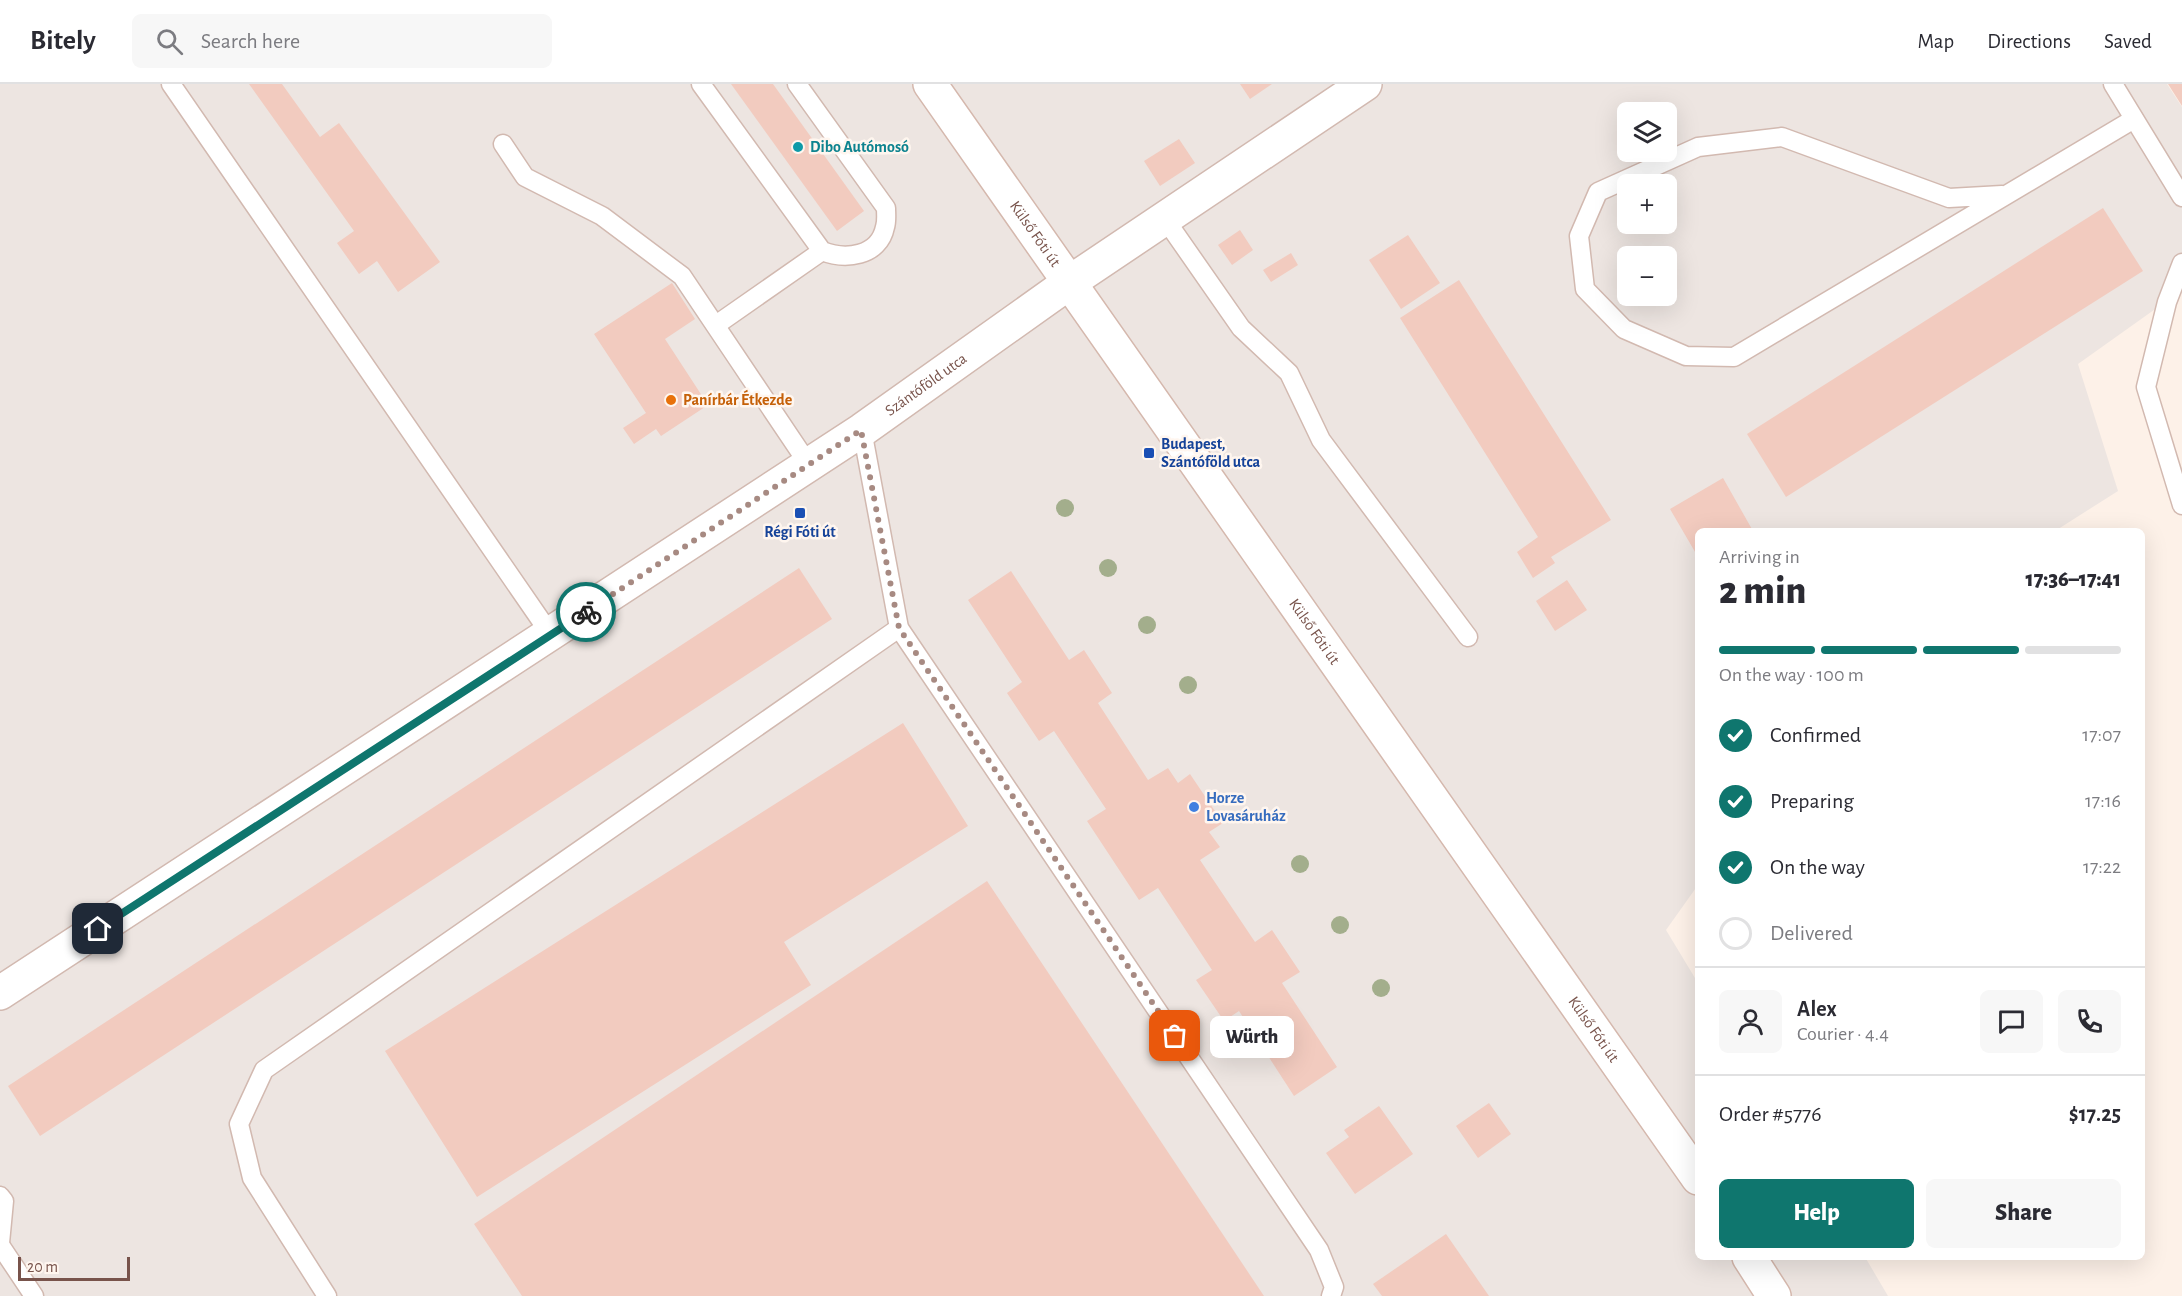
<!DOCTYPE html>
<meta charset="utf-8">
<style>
body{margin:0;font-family:"Alegreya Sans",sans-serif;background:#f7f7f7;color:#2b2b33;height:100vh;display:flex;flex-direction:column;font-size:22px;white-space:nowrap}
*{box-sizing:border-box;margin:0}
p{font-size:20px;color:#7c7c81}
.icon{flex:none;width:33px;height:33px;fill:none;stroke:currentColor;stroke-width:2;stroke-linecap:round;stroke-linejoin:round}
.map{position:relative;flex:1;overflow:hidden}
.side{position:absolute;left:1695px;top:444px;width:450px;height:732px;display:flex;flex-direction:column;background:#fff;border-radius:9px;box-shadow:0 6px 24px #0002}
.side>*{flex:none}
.fabs{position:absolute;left:1617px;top:18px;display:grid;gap:12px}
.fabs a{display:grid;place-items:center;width:60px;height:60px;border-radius:9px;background:#fff;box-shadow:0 6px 24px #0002;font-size:30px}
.scale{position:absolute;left:18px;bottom:15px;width:112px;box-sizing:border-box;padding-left:6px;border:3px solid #78534b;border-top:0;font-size:16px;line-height:21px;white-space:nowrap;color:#78534b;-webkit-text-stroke:4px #fff6ef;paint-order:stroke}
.pin{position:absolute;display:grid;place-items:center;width:51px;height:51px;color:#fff;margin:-26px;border-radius:12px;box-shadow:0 3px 9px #0006}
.courier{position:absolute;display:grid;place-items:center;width:60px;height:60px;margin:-30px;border:4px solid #0f766e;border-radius:50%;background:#fff;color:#222;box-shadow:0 2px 8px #0007}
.bubble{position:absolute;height:42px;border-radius:9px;background:#fff;box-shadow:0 6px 24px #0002;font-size:20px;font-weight:800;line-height:42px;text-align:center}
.headline em{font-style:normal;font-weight:800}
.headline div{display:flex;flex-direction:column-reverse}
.headline{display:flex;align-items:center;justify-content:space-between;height:102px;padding:0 24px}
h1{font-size:39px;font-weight:800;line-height:45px}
.bar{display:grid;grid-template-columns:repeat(4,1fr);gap:9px 6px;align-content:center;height:72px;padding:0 24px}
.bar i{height:8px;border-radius:4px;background:#e1e1e2}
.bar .on{background:#0f766e}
.bar p{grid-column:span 4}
.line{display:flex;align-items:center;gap:15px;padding:0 24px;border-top:2px solid #e1e1e2}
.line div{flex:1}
.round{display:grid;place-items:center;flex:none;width:63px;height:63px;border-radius:9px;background:#f7f7f7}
ol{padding:0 24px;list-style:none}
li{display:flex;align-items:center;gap:18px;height:66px}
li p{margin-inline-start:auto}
li .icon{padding:6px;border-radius:50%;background:#0f766e;color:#fff;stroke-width:4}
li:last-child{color:#7c7c81}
li i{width:33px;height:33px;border:3px solid #e1e1e2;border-radius:50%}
.action{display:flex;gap:12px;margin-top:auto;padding:12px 24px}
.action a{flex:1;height:69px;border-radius:9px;background:#0f766e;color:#fff;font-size:24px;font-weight:800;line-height:69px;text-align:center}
.action a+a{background:#f7f7f7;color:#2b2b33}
header{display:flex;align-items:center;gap:36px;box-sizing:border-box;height:84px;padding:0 30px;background:#fff;border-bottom:2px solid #e1e1e2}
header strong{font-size:28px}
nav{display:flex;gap:33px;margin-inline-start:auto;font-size:21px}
.search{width:420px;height:54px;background:#f7f7f7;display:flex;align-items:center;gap:15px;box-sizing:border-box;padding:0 21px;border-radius:9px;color:#7c7c81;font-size:22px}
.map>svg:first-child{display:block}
.industrial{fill:#ede5e1;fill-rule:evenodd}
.building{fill:#f2cbbf}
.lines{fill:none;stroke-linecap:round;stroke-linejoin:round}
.service-casing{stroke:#d2b9b0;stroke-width:21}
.minor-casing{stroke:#d2b9b0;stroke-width:36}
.secondary-casing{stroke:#d5b8ad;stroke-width:36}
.service{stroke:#fff;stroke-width:18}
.minor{stroke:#fff;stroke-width:33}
.secondary{stroke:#fff;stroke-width:33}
.tree{fill:#a3ae8c}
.done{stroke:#a78a82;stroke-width:6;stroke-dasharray:0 10.8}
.route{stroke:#0f766e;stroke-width:8}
.culture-dot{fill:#0f9aa8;stroke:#fff6ef;stroke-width:2}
.food-dot{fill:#e8710a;stroke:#fff6ef;stroke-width:2}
.transit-dot{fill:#1a4fb4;stroke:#fff6ef;stroke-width:2}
.shop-dot{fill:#3f7fe0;stroke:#fff6ef;stroke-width:2}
.labels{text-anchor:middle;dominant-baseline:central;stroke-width:5;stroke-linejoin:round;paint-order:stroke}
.culture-label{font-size:16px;font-weight:bold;fill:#0d838f;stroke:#fff6ef;text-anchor:start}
.street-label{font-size:16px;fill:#78534b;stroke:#fff6ef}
.food-label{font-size:16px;font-weight:bold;fill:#c56008;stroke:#fff6ef;text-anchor:start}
.transit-label{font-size:16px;font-weight:bold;fill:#164399;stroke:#fff6ef;text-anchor:start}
.shop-label{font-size:16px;font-weight:bold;fill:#366cbe;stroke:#fff6ef;text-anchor:start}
</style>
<header>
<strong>Bitely</strong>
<div class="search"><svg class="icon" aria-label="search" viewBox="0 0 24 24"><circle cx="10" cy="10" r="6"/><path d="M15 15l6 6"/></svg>Search here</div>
<nav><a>Map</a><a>Directions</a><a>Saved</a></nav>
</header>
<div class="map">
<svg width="2182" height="1212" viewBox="0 0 2182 1212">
<rect width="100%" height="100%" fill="#fdf1e8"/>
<path class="industrial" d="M0,0H2167L2182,23V206L2078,280L2118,407L2055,447H1698V801L1666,846L1698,899V1173H1865L1888,1212H0ZM1628,28H1666V68H1628ZM1628,100H1666V140H1628ZM1628,172H1666V212H1628Z"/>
<g class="building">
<path d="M249,0H282L320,53L339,39L440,178L398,208L377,177L359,190L337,159L354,147Z"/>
<path d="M731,0H773L864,127L837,147Z"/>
<path d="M1240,0H1272L1250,15Z"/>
<path d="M2168,0H2182V22Z"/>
<path d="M1179,55L1195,79L1160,102L1144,77Z"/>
<path d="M2103,124L2143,187L1786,413L1747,350Z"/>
<path d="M1240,146L1253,166L1232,181L1218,161Z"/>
<path d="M1408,151L1440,199L1401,225L1369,176Z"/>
<path d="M1291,169L1298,181L1271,198L1263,186Z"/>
<path d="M1459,196L1611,436L1551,473L1555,479L1533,494L1517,468L1538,453L1400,234Z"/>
<path d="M672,199L695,235L665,255L708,321L661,352L656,345L634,360L623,344L646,329L594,250Z"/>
<path d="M1723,394L1753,447H1698V473L1670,425Z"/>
<path d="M799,484L832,535L40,1052L8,1002Z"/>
<path d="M1011,487L1069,576L1084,566L1112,609L1098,619L1148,696L1168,684L1178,699L1190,690L1223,739L1209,748L1220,763L1200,776L1255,858L1272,846L1300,888L1282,899L1337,983L1294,1012L1239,927L1224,937L1196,896L1212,886L1158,804L1139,816L1087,737L1106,725L1054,647L1039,657L1007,609L1022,598L968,516Z"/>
<path d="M1567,496L1587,526L1555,547L1536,517Z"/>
<path d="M903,639L968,742L784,858L811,901L477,1113L385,967Z"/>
<path d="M987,797L1264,1212H522L474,1140Z"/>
<path d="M1489,1019L1511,1050L1478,1074L1456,1042Z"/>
<path d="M1379,1022L1413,1070L1355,1110L1326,1069L1349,1053L1344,1046Z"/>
<path d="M1446,1150L1489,1212H1382L1373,1200Z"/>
</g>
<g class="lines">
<defs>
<g id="service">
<path d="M171,0L551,551"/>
<path d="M701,0L822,167C845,176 879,173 885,143C887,137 886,130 886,124L797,0"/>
<path d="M2113,0L2182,113"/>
<path d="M503,60L525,93L602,132L682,192L809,381"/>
<path d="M2002,111L1949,114L1782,53L1698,63L1598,108L1579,152L1585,205L1624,245L1686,272L1734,273L2134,35"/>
<path d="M1165,135L1241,244L1289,289L1321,356L1468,553"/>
<path d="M2182,179L2167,218L2146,303L2182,421"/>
<path d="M716,241L822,167"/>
<path d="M862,346L899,544L1319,1166L1334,1203L1331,1212"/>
<path d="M0,1112L4,1117L0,1159"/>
<path d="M0,1161L34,1212"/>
<path d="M327,1212L252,1094L239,1040L264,986L899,544"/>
</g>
<g id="minor">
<path id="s1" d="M0,909L862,346L1070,198L1365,0"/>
</g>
<g id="secondary">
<path id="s2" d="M930,0L1698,1094"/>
<path d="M1749,1173L1774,1212"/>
</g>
</defs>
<use href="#service" class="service-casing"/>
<use href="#minor" class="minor-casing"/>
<use href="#secondary" class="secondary-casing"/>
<use href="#service" class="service"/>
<use href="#minor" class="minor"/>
<use href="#secondary" class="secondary"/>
</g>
<g class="tree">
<circle cx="1065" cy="424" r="9"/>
<circle cx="1108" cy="484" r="9"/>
<circle cx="1147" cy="541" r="9"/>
<circle cx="1188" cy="601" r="9"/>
<circle cx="1300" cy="780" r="9"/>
<circle cx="1340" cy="841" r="9"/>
<circle cx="1381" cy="904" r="9"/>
</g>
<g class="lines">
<path class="done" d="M586,528L861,346L899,544L1175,952"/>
<path class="route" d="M98,845L586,528"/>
</g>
<circle class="culture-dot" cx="798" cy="63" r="6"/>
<circle class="food-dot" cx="671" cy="316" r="6"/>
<g class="transit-dot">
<rect x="1143" y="363" width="12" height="12" rx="3"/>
<rect x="794" y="423" width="12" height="12" rx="3"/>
</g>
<circle class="shop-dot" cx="1194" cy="723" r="6"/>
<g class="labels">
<g class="culture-label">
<text x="810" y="63">Dibo Autómosó</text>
</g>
<g class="street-label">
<text stroke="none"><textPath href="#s2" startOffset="183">Külső Fóti út</textPath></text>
<text stroke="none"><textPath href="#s1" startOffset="1108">Szántóföld utca</textPath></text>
<text stroke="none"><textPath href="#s2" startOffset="669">Külső Fóti út</textPath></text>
<text stroke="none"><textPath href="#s2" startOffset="1155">Külső Fóti út</textPath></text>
</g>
<g class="food-label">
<text x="683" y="316">Panírbár Étkezde</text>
</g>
<g class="transit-label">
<text x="1161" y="360">Budapest,<tspan x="1161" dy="18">Szántóföld utca</tspan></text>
<text x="800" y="448" text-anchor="middle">Régi Fóti út</text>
</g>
<g class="shop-label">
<text x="1206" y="714">Horze<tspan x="1206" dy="18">Lovasáruház</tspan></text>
</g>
</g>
</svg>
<div class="fabs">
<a><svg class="icon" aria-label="layers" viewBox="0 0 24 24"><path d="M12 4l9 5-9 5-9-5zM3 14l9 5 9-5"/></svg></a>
<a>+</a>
<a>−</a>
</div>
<div class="scale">20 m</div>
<div class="pin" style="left:1175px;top:952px;background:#ea580c"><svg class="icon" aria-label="bag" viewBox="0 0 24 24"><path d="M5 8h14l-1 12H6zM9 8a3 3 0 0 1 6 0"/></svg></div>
<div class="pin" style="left:98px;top:845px;background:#1f2937"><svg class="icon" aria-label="home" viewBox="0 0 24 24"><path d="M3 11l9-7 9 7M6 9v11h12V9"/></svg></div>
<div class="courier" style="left:586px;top:528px"><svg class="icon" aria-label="bike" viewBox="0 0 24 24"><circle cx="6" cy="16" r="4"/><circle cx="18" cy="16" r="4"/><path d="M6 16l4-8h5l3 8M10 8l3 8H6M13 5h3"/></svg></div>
<div class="bubble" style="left:1210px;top:932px;width:84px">Würth</div>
<section class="side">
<div class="headline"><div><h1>2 min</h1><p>Arriving in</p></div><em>17:36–17:41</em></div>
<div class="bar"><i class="on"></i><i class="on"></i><i class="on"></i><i></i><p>On the way · 100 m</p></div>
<ol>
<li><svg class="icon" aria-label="check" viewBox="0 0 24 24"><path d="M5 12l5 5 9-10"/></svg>Confirmed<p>17:07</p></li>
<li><svg class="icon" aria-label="check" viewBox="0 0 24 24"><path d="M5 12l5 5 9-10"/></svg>Preparing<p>17:16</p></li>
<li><svg class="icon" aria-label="check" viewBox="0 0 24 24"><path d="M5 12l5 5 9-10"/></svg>On the way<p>17:22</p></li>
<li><i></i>Delivered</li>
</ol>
<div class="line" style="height:108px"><a class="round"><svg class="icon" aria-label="person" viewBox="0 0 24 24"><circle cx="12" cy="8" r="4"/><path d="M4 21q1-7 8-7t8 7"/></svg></a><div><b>Alex</b><p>Courier · 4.4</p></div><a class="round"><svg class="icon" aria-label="chat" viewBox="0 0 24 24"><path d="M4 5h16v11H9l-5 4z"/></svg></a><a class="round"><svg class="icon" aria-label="phone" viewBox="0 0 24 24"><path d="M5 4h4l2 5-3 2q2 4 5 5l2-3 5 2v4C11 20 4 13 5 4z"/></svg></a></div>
<div class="line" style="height:78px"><div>Order #5776</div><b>$17.25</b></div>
<div class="action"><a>Help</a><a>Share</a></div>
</section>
</div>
